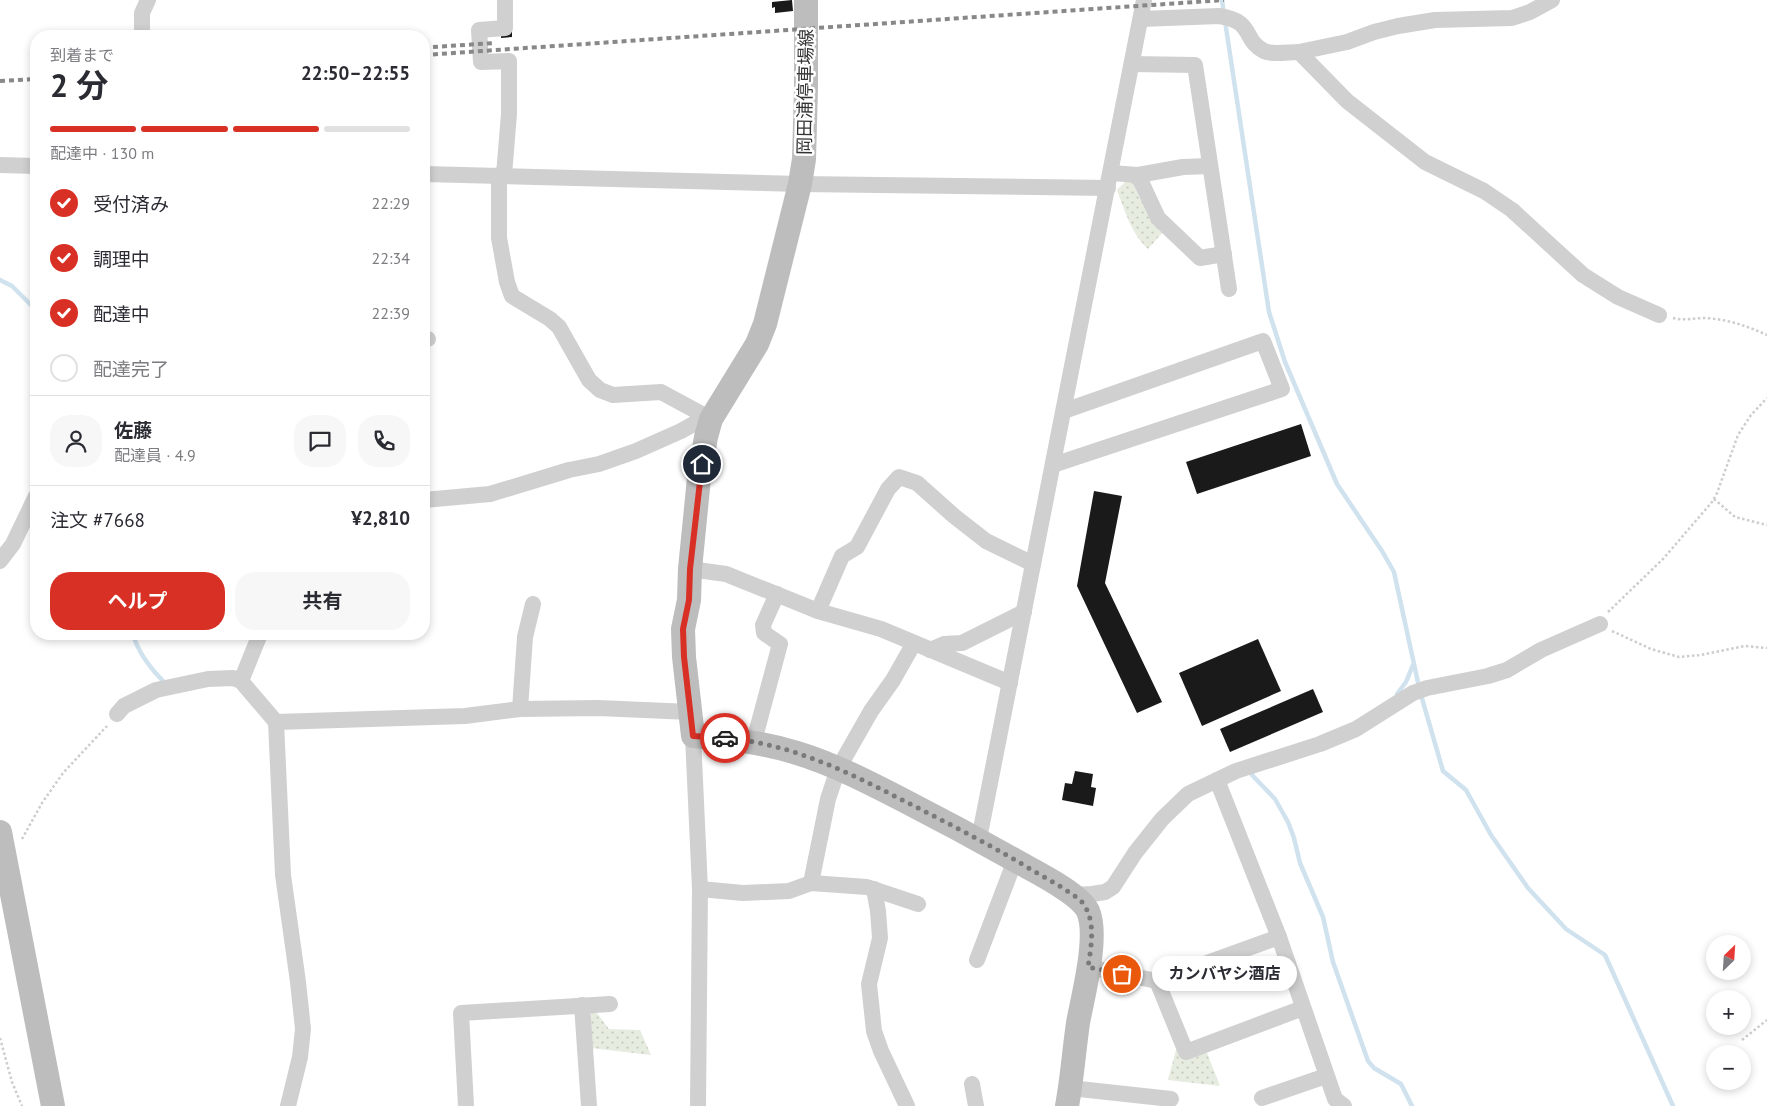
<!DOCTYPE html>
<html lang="ja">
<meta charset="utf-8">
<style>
body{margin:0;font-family:"PT Sans","Noto Sans JP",sans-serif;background:#f7f7f7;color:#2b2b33;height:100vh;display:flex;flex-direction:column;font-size:19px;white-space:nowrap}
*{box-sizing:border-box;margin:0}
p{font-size:16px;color:#7c7c81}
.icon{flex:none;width:28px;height:28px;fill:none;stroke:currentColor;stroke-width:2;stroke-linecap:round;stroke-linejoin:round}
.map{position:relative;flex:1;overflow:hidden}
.panel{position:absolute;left:30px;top:30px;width:400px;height:610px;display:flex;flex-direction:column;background:#fff;border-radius:20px;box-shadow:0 2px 8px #0003}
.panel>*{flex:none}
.needle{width:32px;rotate:25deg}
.fabs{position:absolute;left:1706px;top:935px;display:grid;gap:10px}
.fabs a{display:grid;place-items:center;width:45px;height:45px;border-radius:50%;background:#fff;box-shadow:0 2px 8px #0003;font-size:25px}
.pin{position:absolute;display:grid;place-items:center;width:42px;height:42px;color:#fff;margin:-21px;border:2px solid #fff;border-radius:50%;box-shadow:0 1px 5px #0007}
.courier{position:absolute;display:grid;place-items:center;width:50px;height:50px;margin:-25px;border:4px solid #d93025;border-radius:50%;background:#fff;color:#222;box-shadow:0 1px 6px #0007}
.bubble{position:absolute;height:35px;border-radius:18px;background:#fff;box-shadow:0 2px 8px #0003;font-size:16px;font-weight:700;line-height:35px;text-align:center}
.summary em{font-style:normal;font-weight:700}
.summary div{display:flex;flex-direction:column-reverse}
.summary{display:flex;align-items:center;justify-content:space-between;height:85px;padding:0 20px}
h1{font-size:32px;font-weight:700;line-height:38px}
.bar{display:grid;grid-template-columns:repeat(4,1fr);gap:8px 5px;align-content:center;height:60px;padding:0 20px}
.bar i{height:6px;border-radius:4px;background:#e1e1e2}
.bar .on{background:#d93025}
.bar p{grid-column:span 4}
.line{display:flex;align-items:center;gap:12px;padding:0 20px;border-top:1px solid #e1e1e2}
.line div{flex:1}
.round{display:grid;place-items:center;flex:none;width:52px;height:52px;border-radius:20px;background:#f7f7f7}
ol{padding:0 20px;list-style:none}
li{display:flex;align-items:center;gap:15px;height:55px}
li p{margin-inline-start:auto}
li .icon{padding:5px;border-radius:50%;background:#d93025;color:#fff;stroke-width:4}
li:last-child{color:#7c7c81}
li i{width:28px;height:28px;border:2px solid #e1e1e2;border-radius:50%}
.action{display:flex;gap:10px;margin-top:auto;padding:10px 20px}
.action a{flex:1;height:58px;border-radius:20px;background:#d93025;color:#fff;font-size:20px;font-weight:700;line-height:58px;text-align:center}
.action a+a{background:#f7f7f7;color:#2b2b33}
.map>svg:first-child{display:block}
.grass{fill:url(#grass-dots)}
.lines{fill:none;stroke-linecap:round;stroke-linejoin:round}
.stream{stroke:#cfe2ee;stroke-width:4.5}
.building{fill:#1a1a1a}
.path{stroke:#cdcdcd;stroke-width:2.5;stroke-dasharray:2.5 2.5;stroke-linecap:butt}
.street{stroke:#d0d0d0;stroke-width:16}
.secondary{stroke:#bdbdbd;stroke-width:24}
.rail{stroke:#888;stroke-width:4;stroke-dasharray:5 4;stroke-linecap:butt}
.done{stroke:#7a7a7a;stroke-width:5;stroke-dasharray:0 9}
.route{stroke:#d93025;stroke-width:6}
.labels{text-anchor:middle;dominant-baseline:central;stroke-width:5;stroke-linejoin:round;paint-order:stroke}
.street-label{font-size:18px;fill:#333;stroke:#fff}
</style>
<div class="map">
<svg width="1767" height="1106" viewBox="0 0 1767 1106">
<defs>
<pattern id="grass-dots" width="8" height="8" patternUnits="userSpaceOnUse" patternTransform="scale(1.25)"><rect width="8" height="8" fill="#e6ecdf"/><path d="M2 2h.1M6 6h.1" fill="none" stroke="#c6cbc0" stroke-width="1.8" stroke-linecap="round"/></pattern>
</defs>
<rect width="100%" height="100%" fill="#fff"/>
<g class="grass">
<path d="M1133,181L1139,197L1164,231L1148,249C1131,233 1125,211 1117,190L1125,182Z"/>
<path d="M593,1008L609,1029L640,1030L651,1055L591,1048L589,1019Z"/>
<path d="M1177,1046L1205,1048L1220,1086L1168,1080Z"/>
</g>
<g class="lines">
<g class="stream">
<path d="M1222,0L1224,14"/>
<path d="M1225,21L1269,312L1285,362L1337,484L1382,551L1394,572L1419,687"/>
<path d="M0,280L12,286L36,310"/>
<path d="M133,634C138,653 151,669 165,683"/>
<path d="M1397,694L1406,682L1413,665"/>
<path d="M1421,695L1443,771L1466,790L1491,835L1528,888L1566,929L1605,955L1673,1106"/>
<path d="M1252,769V775L1275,799L1288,822L1294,838L1300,863L1323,917L1333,962L1368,1061L1374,1068L1401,1084L1412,1106"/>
</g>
</g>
<g class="building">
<path d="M792,0L793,11L775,13V7L772,8V2Z"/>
<path d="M512,29V37L501,38V30Z"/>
<path d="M1301,424L1311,456L1197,494L1186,462Z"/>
<path d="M1094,491L1122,496L1105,583L1162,702L1137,713L1077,586Z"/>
<path d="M1258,639L1281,691L1202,726L1179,673Z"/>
<path d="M1313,689L1323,712L1230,752L1220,729Z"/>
<path d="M1075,771L1093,774L1091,787L1096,788L1093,806L1062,800L1065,783L1072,784Z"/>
</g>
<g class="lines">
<g class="path">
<path d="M1673,318C1683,321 1694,318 1705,318C1727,319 1747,326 1767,335"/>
<path d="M1714,499L1735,517L1767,525"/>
<path d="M1608,612L1663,559L1712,502L1717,493L1738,435L1751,415L1767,398"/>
<path d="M1612,631L1651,649L1679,657L1701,655L1745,646L1767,648"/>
<path d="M22,839L42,803L63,773L107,726"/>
<path d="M0,1038L12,1082L22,1106"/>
<path d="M1742,1040L1767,1020"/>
</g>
<g class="street">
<path d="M1141,19L1219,16C1255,21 1242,40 1264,51C1272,55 1289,52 1299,52L1347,101L1425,162L1484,191L1512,210L1583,275L1618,297L1659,315"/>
<path d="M142,35V13L148,0"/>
<path d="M1299,52L1347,42L1374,32L1398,26L1435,20L1512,18L1530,12L1552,0"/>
<path d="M1132,64L1195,65L1229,289"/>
<path d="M0,165L36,166"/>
<path d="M1111,173L1138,175L1183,167L1210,166"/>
<path d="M424,174L800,184L1108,188"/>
<path d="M499,175V238L507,282L512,296L550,319L559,327L589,380L600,390L613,395L661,392L711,419"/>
<path d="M504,175L509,114V61L481,62L479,30L505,28V0"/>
<path d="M1138,175L1158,218L1200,258L1224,254"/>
<path d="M424,338L428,339"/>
<path d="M1053,465L1282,389L1263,341L1064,411"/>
<path d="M424,500L490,494L569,470L599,464L636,451L681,431L706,417"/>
<path d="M0,561L13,544L36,496"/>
<path d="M690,569L726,574L818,611L881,629L1010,683"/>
<path d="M818,611L842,556L857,547L888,489L899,477L917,483L954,516L986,541L1033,564"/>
<path d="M930,650L944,644L962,643L1024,612"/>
<path d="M241,681L260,634"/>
<path d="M520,709L525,637L533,604"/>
<path d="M117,714L124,706L156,690L208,679L233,678L241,681L276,722"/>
<path d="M693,736L700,889L698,1106"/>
<path d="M754,741L780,644L764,633L763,625L777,594"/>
<path d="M1217,780L1279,937L1335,1099L1344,1106"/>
<path d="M979,839L1144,0"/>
<path d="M811,883L828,799L838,769L871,711L893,680L914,643"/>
<path d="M700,889L743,893L789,891L811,883L867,887L918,904"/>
<path d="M874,889L878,911L880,938L869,984L874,1031L881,1051L907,1106"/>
<path d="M1073,895L1092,894L1105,892L1113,887L1135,853L1162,819L1188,794L1236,771L1320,744L1356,729L1413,693L1427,688L1488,676L1507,670L1541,650L1600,624"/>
<path d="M977,960L1015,860"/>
<path d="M1088,967L1157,981L1279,937"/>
<path d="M1157,981L1186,1052L1303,1008"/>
<path d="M582,1005L589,1106"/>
<path d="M972,1084L976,1106"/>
<path d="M1070,1088L1171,1099"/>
<path d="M1262,1098L1326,1076"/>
<path d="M288,1106L300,1057L303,1029L298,982L283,875L276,722L465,716L520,709L598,708L690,712"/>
<path d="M466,1106L461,1013L610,1004"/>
</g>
<g class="secondary">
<path d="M806,0V88L804,159L800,184L765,324L757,344L711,419L706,437L699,478L690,569L689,600L683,629L684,657L693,736C729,739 762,742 797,753C833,764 868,782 901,799C940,819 979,840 1018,862C1036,872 1079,893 1088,911C1099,937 1083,995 1078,1023C1074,1051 1072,1079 1067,1106"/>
<path d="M0,832L53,1106"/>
</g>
<g class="rail">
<path d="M433,47L495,43"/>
<path d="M424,55L1224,0"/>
<path d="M0,81L36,79"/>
</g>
</g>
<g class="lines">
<path class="done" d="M725,738C791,743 852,774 910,804C946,822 982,841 1017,861C1033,871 1050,880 1066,890C1071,894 1077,897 1081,901C1097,919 1091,947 1088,967L1122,974"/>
<path class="route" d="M702,464L690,569L689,600L683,629L684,657L693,736L725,738"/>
</g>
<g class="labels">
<g class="street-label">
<text transform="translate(805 92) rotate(-89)">岡田浦停車場線</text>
</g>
</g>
</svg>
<div class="fabs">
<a><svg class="needle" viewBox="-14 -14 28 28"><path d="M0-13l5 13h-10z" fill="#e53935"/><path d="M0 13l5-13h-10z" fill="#7c7c81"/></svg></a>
<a>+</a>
<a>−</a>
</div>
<div class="pin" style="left:1122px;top:974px;background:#ea580c"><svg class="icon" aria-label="bag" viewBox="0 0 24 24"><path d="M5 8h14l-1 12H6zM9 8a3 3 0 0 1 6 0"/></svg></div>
<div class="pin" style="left:702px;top:464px;background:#1f2937"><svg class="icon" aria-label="home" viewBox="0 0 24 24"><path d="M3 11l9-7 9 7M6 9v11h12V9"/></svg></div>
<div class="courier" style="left:725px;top:738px"><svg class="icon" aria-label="car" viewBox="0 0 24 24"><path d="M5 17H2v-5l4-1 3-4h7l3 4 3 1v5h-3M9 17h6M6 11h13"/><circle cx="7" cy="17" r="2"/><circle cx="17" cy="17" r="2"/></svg></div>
<div class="bubble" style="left:1152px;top:956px;width:145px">カンバヤシ酒店</div>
<section class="panel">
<div class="summary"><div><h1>2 分</h1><p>到着まで</p></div><em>22:50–22:55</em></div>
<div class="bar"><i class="on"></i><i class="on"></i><i class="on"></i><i></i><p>配達中 · 130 m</p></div>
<ol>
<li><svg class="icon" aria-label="check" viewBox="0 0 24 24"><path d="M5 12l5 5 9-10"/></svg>受付済み<p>22:29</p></li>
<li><svg class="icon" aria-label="check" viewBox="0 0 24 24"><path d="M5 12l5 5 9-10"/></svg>調理中<p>22:34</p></li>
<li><svg class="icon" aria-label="check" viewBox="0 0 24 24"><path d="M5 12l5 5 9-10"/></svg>配達中<p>22:39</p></li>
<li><i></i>配達完了</li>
</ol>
<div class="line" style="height:90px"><a class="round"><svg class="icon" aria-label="person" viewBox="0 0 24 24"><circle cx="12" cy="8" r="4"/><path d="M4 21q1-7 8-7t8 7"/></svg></a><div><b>佐藤</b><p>配達員 · 4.9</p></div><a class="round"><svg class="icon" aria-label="chat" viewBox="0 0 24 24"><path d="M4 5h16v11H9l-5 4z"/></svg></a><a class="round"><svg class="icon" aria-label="phone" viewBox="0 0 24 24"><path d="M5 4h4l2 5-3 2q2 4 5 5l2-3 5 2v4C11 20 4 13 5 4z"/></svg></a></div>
<div class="line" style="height:65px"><div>注文 #7668</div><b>¥2,810</b></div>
<div class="action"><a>ヘルプ</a><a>共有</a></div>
</section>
</div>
